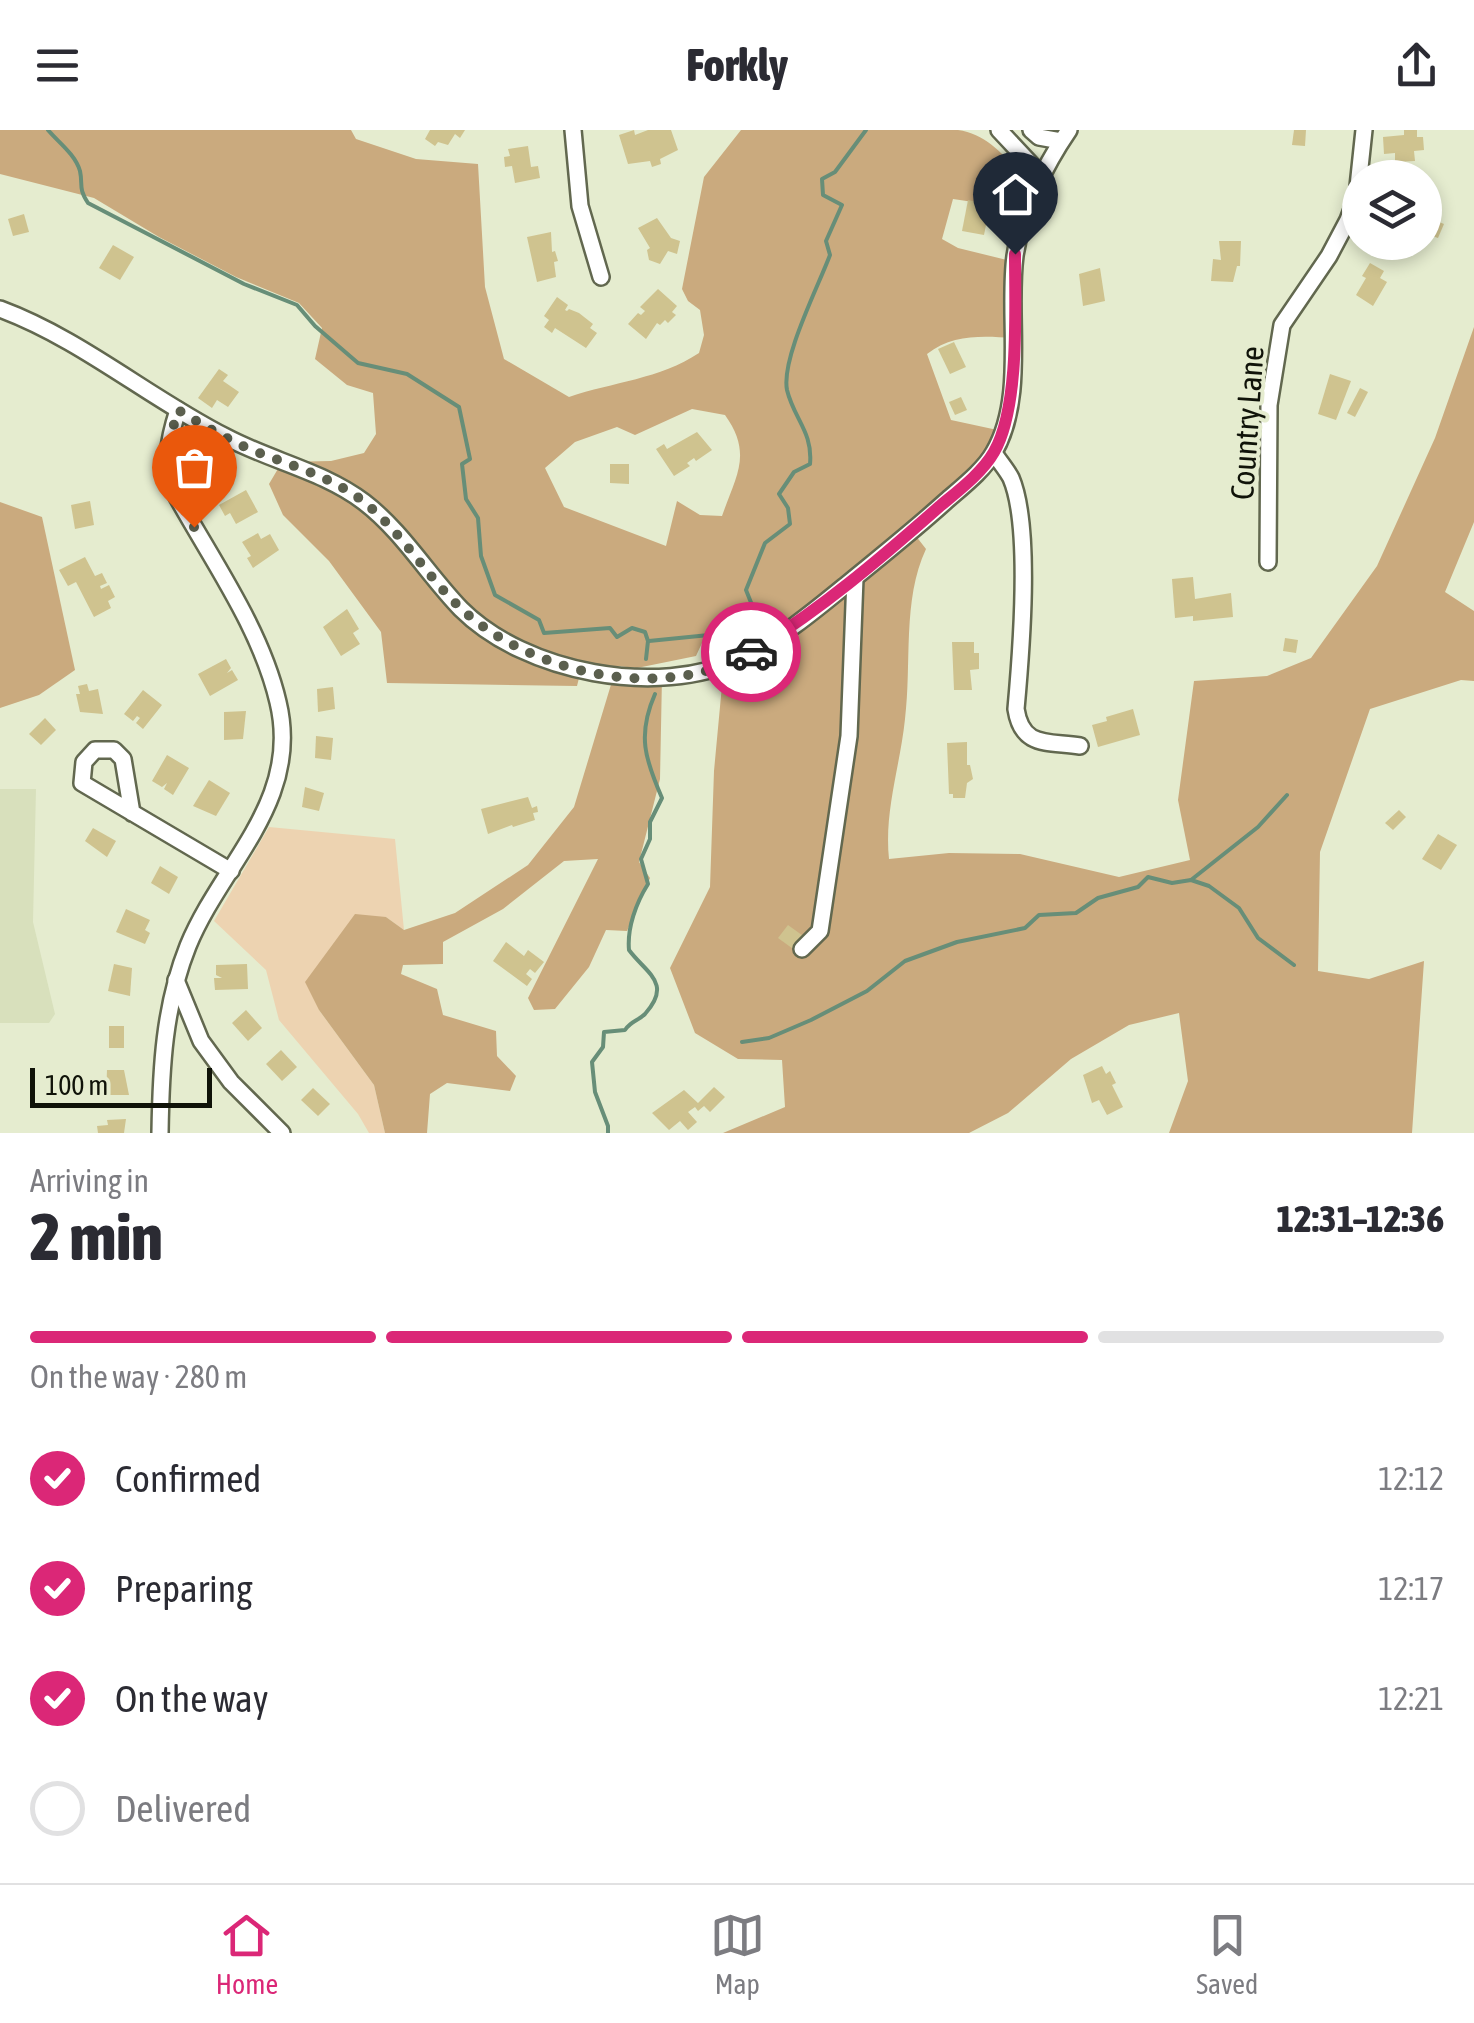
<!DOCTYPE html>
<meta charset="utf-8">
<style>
body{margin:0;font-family:"Asap Condensed",sans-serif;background:#f7f7f7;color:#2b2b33;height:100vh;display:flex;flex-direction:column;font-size:38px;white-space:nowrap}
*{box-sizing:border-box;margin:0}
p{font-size:32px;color:#7c7c81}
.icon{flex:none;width:55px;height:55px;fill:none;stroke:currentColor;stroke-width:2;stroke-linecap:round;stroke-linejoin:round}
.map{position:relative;height:1003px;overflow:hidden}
.details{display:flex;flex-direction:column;background:#fff;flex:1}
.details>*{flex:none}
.tools{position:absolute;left:1342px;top:30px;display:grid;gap:20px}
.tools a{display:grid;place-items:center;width:100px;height:100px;border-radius:50%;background:#fff;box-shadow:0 5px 15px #0003;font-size:50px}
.scale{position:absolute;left:30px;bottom:25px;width:182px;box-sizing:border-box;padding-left:10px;border:5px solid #101309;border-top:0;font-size:28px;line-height:35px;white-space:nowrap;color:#101309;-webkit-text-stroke:8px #e5eccf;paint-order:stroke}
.pin{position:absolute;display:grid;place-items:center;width:85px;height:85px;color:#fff;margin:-102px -42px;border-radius:50% 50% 50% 0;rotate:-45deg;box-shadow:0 0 10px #0007}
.pin .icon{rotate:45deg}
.courier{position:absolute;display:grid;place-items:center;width:100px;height:100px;margin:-50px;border:8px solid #db2777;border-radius:50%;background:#fff;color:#222;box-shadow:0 2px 12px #0007}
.summary em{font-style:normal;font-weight:800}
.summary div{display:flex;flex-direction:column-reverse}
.summary{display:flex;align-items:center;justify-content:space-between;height:170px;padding:0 30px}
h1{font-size:65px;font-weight:800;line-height:75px}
.bar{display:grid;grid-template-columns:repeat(4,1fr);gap:15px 10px;align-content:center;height:120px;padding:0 30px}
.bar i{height:12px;border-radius:8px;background:#e1e1e2}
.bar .on{background:#db2777}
.bar p{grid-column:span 4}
ol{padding:0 30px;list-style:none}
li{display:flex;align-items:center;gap:30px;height:110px}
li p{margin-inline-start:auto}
li .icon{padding:10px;border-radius:50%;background:#db2777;color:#fff;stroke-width:4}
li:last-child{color:#7c7c81}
li i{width:55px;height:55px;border:5px solid #e1e1e2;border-radius:50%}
header{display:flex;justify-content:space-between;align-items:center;height:130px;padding:0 30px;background:#fff;font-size:45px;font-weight:800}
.menu{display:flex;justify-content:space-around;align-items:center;height:140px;border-top:2px solid #e1e1e2;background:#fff;font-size:28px;color:#7c7c81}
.menu a{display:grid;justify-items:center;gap:5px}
.menu .on{color:#db2777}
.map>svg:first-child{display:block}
.built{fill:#d8e0bc}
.green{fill:#edd3b1}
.forest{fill:#caaa7e;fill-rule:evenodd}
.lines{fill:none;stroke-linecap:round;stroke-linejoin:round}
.stream{stroke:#678e78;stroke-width:4}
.building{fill:#cfc38f}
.minor-casing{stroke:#62684f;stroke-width:20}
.minor{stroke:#fff;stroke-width:15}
.done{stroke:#5b5f4e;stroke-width:10;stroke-dasharray:0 18}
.route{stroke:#db2777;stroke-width:12}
.labels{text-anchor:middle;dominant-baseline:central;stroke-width:8;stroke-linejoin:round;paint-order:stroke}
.street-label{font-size:32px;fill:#101309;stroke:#e5eccf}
</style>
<header><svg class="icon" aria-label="menu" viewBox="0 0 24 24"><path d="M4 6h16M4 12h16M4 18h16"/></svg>Forkly<svg class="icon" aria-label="share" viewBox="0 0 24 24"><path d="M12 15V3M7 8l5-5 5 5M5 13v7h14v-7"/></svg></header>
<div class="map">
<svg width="1474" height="1003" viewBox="0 0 1474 1003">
<rect width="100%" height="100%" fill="#e5eccf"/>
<path class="built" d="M0,659H36L33,792L55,884L49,893H0Z"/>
<path class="green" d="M269,697L395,709L404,800L386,787L319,880L374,955L385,1003H369L358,984L279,890L266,840L214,791Z"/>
<g class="forest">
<path d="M0,0H351L356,9L416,29L478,34L485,157L504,229L569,267C613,252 660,249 699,223L704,205L700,180L688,171L682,159L704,47L741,0H958C993,5 1014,37 1035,63L1024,96L994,75L953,69L942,109L958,118L1015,132L1013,208C982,206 953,204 927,224L951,290L1002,301L994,323L912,401L926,419C902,470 912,534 905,589C900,637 884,681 889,729L949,723L1020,724L1119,747L1190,730L1178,670L1194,551L1267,546L1311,528L1377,436L1435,308L1474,197V392L1445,462L1474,481V551L1461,550L1370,579L1320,722L1318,841L1369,849L1424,831L1412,1003H1169L1188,951L1179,883L1129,895L1071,929L1008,983L969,1003H723L785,977L782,930L738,929L695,903L670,838L710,757L714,641L724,534L753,521L750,512H741L730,495L711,510L702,513L696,526L637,538L617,536L614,546L662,547L660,649L639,732L650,748L627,801L606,800L589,837L555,879L534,880L528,868L598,729L564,731L503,779L443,812V834L403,835L401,844L437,859L443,885L496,901L497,926L516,946L510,961L447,953L430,964L427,1003H385L374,955L319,880L305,852L355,784L386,787L404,800L455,783L528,735L574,677L613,548L581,540L577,556L387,553L381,502L329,431L283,385L269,354L282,332L331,331L364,323L376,304L373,263L347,255L315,229L322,198L299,173L236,147L159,107L94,68L0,44ZM692,279L725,285C753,324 736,346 722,386L700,385L677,371L666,416L564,377L545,338L575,312L617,297L635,305Z"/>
<path d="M0,372L42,387L75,540L39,565L0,578Z"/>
</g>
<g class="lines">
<g class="stream">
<path d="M48,0C58,12 75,24 80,41C83,55 78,58 88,73L244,154L297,175L315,196L358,233L407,244L459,277L470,329L462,334L466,369L478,388L481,426L495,465L539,490L544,503L610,498L617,507L632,498L645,502L648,511L646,529"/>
<path d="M740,496L752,475L746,460L765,413L790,394L788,378L779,364L794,342L810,334C813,302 794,289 787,260C781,229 818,157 830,125L826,111L842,75L823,65L822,49L835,42L866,0"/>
<path d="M649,511L709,505"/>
<path d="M1191,750L1258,697L1287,665"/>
<path d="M742,912L769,908L811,890L867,861L905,831L957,812L1025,798L1039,785L1076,783L1098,768L1138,757L1148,747L1172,753L1191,750L1209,756L1239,778L1258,808L1294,835"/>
<path d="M608,1003V996L595,962L592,932L603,917L604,902L625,900C631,891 638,891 645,884C673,853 646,843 629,820C627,798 636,773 648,754L641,729L650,709V692L662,668C645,629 637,605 655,564"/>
</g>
</g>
<g class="building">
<path d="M430,0H465L460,8L455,4L448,15L438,12L435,16L425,9Z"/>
<path d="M634,0L635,5L648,0H671L678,20L660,29L661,34L652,37L650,31L628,34L619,5Z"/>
<path d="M1294,0H1306L1305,16L1292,15Z"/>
<path d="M1404,0H1417V7H1423L1424,20L1414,21L1415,31L1395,32V23L1384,24L1383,7L1404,5Z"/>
<path d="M528,16L531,37L538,36L540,48L515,53L512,36L505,37L504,27L510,26L508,19Z"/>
<path d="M968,70L990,75L984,105L962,101Z"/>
<path d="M24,84L29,102L13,106L8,89Z"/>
<path d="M657,88L671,108L680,111L677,124L668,121L660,134L649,130L647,120L650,118L638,98Z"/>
<path d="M1432,89L1444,94L1438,108L1426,104Z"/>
<path d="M551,102L552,122L555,121L558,131L554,132L556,147L537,152L527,107Z"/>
<path d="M1219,111H1241L1240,136H1237L1233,152L1211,151L1213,129L1221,130Z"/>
<path d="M113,115L134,127L120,150L99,138Z"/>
<path d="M1370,133L1384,141L1380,148L1387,152L1373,176L1356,165L1366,148L1362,146Z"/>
<path d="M1100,138L1105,171L1083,176L1079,144Z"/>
<path d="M658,159L677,176L672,182L676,185L668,193L665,190L660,195L657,193L646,209L628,194L638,183L641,185L645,181L640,177Z"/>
<path d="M557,167L568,175L565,180L567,181L569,179L579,183L593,194L590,198L597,203L586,218L555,198L552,203L544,197L549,190L544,186Z"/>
<path d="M954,212L966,237L950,244L938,219Z"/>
<path d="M219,239L228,245L223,251L239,262L228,277L217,270L212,278L198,268Z"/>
<path d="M1330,244L1351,251L1336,290L1318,284Z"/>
<path d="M1360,258L1368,262L1355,287L1347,283Z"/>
<path d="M961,267L967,280L955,285L949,272Z"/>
<path d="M697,302L712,320L696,331L694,328L687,333L690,336L674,346L656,319L664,314L667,319Z"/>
<path d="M610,334H629V354L610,353Z"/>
<path d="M246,360L258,382L236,394L230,383L225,386L219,375Z"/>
<path d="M90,371L94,395L75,399L71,375Z"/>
<path d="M258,403L261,409L270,404L279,420L253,438L247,428L251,426L242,412Z"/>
<path d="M85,427L95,446L102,443L107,453L100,456L101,459L109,455L115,467L108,471L111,478L94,487L76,452L68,456L59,440Z"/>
<path d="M1193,447L1195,469L1231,463L1233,487L1193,491V486L1175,488L1172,449Z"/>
<path d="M347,479L359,499L353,503L360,514L341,526L323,497Z"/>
<path d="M1285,508L1298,510L1296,523L1283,521Z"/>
<path d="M952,512H974V523H979V539L970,540L972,560H954Z"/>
<path d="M226,529L231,538L227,543L232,540L238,550L210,566L198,544Z"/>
<path d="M87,554L89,561L98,559L103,584L80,582L76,564H80L78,556Z"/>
<path d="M333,557L335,579L318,582L317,559Z"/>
<path d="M143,560L162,575L143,599L136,593L140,588L137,586L133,591L124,584Z"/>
<path d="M1133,579L1140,605L1098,617L1092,595L1107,591L1106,587Z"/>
<path d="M246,581L243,609L224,610V582Z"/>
<path d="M45,588L56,600L41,615L29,604Z"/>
<path d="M316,606L333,608L331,630L315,628Z"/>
<path d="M967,612V635H970L973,649L967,653L965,668H953V664H949L947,613Z"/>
<path d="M167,625L189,638L173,665L164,659L167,653L162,657L152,651Z"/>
<path d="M209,650L230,663L216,686L193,676Z"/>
<path d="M305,657L324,663L319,681L302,677Z"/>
<path d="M528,667L532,678L537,676L538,682L533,683L535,690L513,697L512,695L488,704L481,679Z"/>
<path d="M1399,680L1406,687L1393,700L1385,693Z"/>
<path d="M93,698L116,711L107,727L85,711Z"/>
<path d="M1438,704L1457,715L1441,740L1422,729Z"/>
<path d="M160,736L178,747L169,764L151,753Z"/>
<path d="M126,779L150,790L145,800L150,803L145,814L116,802Z"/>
<path d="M788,795L806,808L796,821L778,808Z"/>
<path d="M506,812L524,826L528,820L544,832L535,843L530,839L526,844L532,849L527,856L493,831Z"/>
<path d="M114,834L132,838L130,866L108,861Z"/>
<path d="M247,834L248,859L215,860L214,848H222L216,845V835Z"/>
<path d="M246,880L262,898L248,911L232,893Z"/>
<rect x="109" y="896" width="15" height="22"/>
<path d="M281,920L297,937L282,951L266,934Z"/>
<path d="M1102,936L1106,944L1110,941L1116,953L1112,955L1123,977L1107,985L1099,970L1092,973L1083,945Z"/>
<path d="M107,940H124L129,965H106Z"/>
<path d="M714,957L725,967L710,982L704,976L698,981L695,977L688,982L697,992L688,1000L680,991L669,1000L652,983L684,960L698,973Z"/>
<path d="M313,958L330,974L318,986L301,970Z"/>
<path d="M126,989L124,1003H98L97,996L108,995L107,990Z"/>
</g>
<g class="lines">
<defs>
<g id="minor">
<path d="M573,0L580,76L601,147"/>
<path d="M999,0L1043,47"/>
<path d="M1031,0L1039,7L1061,11"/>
<path d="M0,179C81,209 149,268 226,307C271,331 323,341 364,372C402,401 428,445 461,479C525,543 658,568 740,529C779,510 813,482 846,455C880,427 914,400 946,371C962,357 984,340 994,322C1026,267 1007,186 1015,126C1021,83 1045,35 1069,0"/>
<path d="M994,323C999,331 1007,340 1011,348C1032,397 1021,524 1016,579C1022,618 1047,611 1080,616"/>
<path d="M1268,432L1269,275L1282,195L1329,126L1348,90L1357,66L1364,0"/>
<path d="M132,683L123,629L114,620H95L84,632L82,653L231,741"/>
<path d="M802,819L820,801L849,606L855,448"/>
<path d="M176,850L201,911L231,952L282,1003"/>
<path d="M160,1003C161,938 164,876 188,816C222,733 302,671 278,572C261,499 213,432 177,367C163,336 168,311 178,280"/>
</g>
</defs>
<use href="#minor" class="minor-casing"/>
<use href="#minor" class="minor"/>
</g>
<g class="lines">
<path class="done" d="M194,397C168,350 162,332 178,280C200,293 221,306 245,317C282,333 322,343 356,366C400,397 426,448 466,483C537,545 666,573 751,522"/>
<path class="route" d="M751,522C819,481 880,429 940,376C958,361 982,343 994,322C1020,277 1015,176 1015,124"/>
</g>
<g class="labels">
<g class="street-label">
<text transform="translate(1247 293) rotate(-86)">Country Lane</text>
</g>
</g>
</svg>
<div class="tools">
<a><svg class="icon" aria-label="layers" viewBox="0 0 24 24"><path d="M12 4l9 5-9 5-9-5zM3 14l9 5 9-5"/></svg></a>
</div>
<div class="scale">100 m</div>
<div class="pin" style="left:194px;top:397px;background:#ea580c"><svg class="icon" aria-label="bag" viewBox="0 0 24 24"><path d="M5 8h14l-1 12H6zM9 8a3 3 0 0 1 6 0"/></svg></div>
<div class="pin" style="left:1015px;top:124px;background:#1f2937"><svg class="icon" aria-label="home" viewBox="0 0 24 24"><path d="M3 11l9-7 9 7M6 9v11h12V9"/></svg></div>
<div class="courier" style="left:751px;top:522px"><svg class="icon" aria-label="car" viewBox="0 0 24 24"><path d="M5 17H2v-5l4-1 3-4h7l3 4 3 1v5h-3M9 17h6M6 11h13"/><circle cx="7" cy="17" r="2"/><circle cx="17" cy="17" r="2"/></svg></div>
</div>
<section class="details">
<div class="summary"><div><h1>2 min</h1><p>Arriving in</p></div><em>12:31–12:36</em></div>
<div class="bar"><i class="on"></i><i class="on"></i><i class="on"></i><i></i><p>On the way · 280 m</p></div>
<ol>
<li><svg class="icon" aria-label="check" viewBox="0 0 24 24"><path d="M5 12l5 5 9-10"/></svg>Confirmed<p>12:12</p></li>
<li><svg class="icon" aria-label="check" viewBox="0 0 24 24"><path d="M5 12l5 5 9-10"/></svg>Preparing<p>12:17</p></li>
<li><svg class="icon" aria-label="check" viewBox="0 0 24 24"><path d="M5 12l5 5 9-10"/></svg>On the way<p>12:21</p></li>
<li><i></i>Delivered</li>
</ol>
</section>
<nav class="menu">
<a class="on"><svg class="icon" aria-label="home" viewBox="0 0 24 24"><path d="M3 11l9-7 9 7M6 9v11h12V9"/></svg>Home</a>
<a><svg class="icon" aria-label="map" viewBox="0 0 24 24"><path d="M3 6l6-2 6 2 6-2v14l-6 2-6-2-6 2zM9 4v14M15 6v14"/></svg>Map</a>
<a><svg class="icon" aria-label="saved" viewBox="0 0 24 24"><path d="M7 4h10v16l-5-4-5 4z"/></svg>Saved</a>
</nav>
